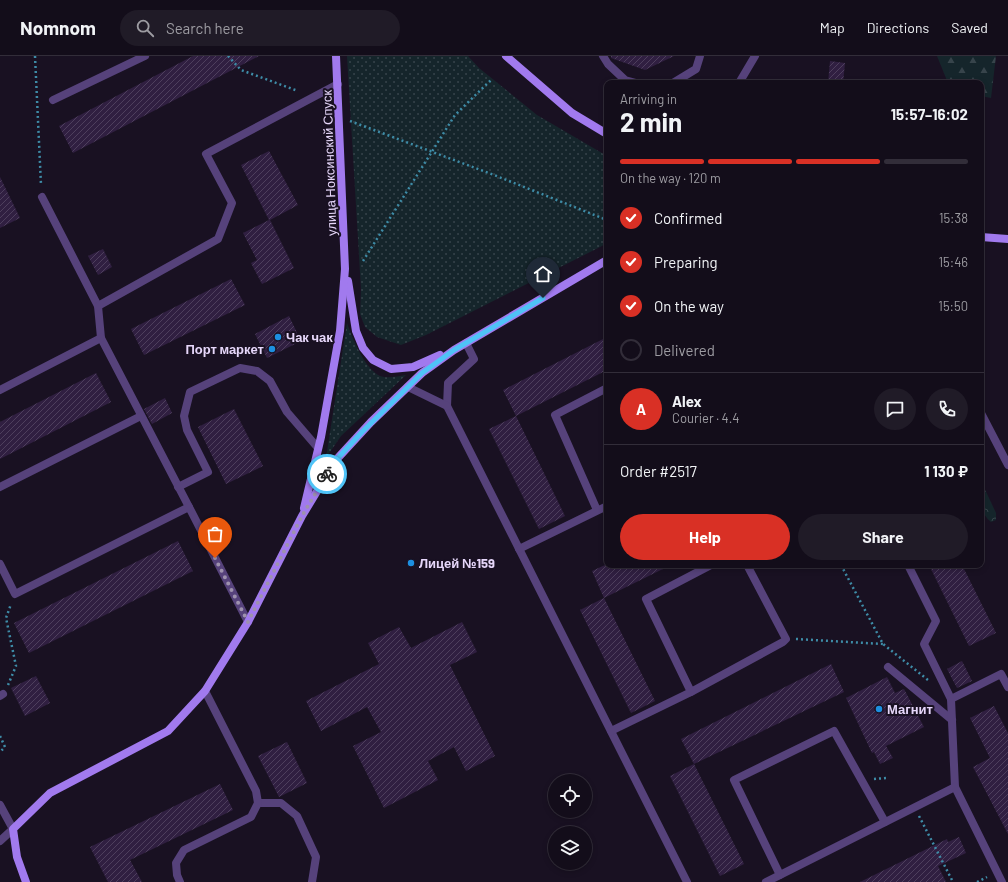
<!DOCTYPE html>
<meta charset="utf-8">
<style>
body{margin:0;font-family:Barlow,sans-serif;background:#201b27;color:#f1f3f6;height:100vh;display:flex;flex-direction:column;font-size:15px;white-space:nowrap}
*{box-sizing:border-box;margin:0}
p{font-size:13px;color:#9d9ca2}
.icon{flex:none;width:22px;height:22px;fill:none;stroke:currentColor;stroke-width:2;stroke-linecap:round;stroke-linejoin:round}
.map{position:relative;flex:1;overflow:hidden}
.side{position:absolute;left:604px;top:24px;width:380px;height:488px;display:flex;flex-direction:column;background:#130d1a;border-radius:8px;box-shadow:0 2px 6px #0003,0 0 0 1px #322d39}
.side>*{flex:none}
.tools{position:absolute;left:548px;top:718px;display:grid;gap:8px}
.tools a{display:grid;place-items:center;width:44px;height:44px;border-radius:50%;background:#130d1a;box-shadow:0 2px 6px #0003,0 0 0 1px #322d39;font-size:20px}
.pin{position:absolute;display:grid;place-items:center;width:34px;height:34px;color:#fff;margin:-41px -17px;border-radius:50% 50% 50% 0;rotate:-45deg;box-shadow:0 0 4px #0007}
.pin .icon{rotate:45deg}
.courier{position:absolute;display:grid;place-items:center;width:40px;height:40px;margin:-20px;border:3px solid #4fc3f7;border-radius:50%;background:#fff;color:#222;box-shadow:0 1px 5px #0007}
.head em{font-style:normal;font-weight:700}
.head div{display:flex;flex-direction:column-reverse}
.head{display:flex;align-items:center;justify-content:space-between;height:68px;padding:0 16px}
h1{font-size:26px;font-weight:700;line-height:30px}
.bar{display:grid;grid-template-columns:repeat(4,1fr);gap:6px 4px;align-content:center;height:48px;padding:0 16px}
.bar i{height:5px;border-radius:3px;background:#322d39}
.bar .on{background:#d93025}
.bar p{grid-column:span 4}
.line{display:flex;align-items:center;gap:10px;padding:0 16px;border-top:1px solid #322d39}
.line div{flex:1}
.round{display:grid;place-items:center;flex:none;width:42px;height:42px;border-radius:21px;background:#201b27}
ol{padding:0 16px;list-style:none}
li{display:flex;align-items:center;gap:12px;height:44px}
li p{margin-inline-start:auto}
li .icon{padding:4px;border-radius:50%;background:#d93025;color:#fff;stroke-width:4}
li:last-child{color:#9d9ca2}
li i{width:22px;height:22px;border:2px solid #322d39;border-radius:50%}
.cta{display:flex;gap:8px;margin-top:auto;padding:8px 16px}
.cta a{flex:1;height:46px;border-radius:24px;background:#d93025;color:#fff;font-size:16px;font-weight:700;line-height:46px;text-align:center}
.cta a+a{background:#201b27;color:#f1f3f6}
header{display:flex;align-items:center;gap:24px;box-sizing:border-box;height:56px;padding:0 20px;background:#130d1a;border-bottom:1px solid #322d39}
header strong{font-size:19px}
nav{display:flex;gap:22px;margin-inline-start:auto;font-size:14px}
.search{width:280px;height:36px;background:#201b27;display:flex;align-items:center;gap:10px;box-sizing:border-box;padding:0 14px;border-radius:22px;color:#9d9ca2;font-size:15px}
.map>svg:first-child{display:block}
.grass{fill:url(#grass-dots)}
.forest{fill:url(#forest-firs)}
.park{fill:url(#park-crowns)}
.building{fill:url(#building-hatch)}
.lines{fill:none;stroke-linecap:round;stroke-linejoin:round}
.path{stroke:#3e8ca7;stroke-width:2.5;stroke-dasharray:2 3;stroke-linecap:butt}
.lane{stroke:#56427b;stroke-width:8}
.street{stroke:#56427b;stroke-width:8}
.secondary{stroke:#a17aee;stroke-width:8}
.done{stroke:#9e92ae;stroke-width:4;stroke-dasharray:0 7.2}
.route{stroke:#4fc3f7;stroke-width:5}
.poi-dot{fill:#1d8fe0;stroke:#191122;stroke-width:1.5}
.labels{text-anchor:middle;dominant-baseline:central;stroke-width:4;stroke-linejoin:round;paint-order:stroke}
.street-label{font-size:13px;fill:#e6d7fa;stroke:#191122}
.poi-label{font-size:13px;font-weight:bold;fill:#e6d7fa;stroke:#191122;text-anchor:start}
</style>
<header>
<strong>Nomnom</strong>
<div class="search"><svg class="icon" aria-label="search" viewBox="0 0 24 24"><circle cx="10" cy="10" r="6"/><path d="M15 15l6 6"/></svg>Search here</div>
<nav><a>Map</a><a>Directions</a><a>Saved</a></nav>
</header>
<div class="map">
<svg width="1008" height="826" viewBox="0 0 1008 826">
<defs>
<pattern id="grass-dots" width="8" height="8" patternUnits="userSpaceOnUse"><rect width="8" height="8" fill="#15252b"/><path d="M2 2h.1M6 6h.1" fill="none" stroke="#37444b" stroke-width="1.8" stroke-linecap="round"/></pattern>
<pattern id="forest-firs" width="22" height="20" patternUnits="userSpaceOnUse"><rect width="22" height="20" fill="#15252b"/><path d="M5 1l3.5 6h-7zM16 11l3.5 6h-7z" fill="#37444b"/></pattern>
<pattern id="park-crowns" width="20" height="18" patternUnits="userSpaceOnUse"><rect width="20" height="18" fill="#15252b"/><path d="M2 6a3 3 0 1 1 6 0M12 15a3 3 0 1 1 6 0" fill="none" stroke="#37444b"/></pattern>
<pattern id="building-hatch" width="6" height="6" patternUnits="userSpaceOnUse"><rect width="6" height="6" fill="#301f41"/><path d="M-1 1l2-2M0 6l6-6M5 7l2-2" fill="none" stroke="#4e3f5d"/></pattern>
</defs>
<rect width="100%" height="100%" fill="#191122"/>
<g class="grass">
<path d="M347,0H468L479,12L537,59L607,100V186L602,190L426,279L401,289L377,281L365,271L360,258L361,233Z"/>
<path d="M347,267C353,283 364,312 380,320C388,323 398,320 406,319L341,380L326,402Z"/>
</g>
<path class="forest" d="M937,0H996L991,42L981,40V27H948Z"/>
<path class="park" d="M981,425L996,457V464L991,466C978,456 981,439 981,425Z"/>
<g class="building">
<path d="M193,0H259L73,97L59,70Z"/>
<path d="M611,0H674L645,14L611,2Z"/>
<path d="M830,5L845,7L843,27H828Z"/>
<path d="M269,95L298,149L270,164L294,212L262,228L251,207L257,204L243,177L269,164L241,109Z"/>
<path d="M0,121L20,162L0,172Z"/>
<path d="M103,193L112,211L98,219L88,200Z"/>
<path d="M231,223L245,249L144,299L131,273Z"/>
<path d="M289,260L301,285L267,302L255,278Z"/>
<path d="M607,281V314L516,360L503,334Z"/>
<path d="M96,317L111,346L0,403V366Z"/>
<path d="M165,342L172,357L152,368L144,353Z"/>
<path d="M234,353L263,410L226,428L198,371Z"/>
<path d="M516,360L565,460L539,473L489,373Z"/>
<path d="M178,485L193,515L29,597L14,567Z"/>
<path d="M605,509H671L604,542L592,515Z"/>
<path d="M929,509H962L996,577L969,590Z"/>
<path d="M604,542L655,645L631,657L580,554Z"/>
<path d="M462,566L477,596L450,609L495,700L466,715L454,691L428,705L438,724L384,752L353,690L381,676L367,651L321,675L306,645L379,608L368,587L399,571L411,592Z"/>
<path d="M962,605L972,625L957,632L947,613Z"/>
<path d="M831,608L844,636L694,708L681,683Z"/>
<path d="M36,620L50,647L25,660L11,632Z"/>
<path d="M887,621L895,637L904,633L924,671L886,690L893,702L880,708L874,696L872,697L846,642Z"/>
<path d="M994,650L1008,677V778L973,711L990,702L970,662Z"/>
<path d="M287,686L307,727L279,741L258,700Z"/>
<path d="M694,708L744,808L720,820L670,720Z"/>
<path d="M220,728L233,754L130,804L142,826H108L90,791Z"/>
<path d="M959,781L966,797L938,810L946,826H860L947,783L948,786Z"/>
</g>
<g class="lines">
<g class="path">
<path d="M35,0L41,129"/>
<path d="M228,0L241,14L298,35"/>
<path d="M350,65L494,119L607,164"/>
<path d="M363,205L455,59L492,23"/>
<path d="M841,509L883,588L928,624"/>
<path d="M796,583L883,588"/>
<path d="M8,629L16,610L6,562L11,548"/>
<path d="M0,680L5,691L0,696"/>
<path d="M874,723L887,722"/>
<path d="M919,760L953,826"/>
<path d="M977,826L987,821"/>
</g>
<g class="lane">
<path d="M603,0L608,8L625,24L636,27"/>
<path d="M673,27L696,13L700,0"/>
<path d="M739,27L755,0"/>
<path d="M53,44L145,0"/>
<path d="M42,141L98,250L101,282L189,451"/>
<path d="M98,250L218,183L232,147L206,98L338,28"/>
<path d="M466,287L474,303L448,327L447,350L687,826"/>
<path d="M408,331L447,350"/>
<path d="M0,334L101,282"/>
<path d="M981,357L1008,409"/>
<path d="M0,431L141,360"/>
<path d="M178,431L208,416L187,374L184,360L190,336L240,312L257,315L270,325L287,356L318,392"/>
<path d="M597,454L555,359L607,332"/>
<path d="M519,493L607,450"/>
<path d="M0,508L15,538L189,451L248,566"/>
<path d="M908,509L936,565L924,588L951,643"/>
<path d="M888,611L952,664"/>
<path d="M691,636L646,543L711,509"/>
<path d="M0,640L3,638"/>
<path d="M611,675L691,636L783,586L786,583L747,509"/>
<path d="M955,731L951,643L1001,618L1008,631"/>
<path d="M258,747H281L297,760L316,801L312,826"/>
<path d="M0,785L13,773"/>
<path d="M780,819L734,724L834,675L885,766"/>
<path d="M180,826L177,819L176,807L184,794L251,761L258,747L256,735L205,635"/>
<path d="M766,826L955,731L1002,826"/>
</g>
<path class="street" d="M0,749L13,773"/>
<g class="secondary">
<path d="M506,0L572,57L607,78"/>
<path d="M981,181L1008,183"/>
<path d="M348,225L356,275L363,292L373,304L391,313L413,311L440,299"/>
<path d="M304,452L321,381L340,275L345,213L336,0"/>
<path d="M26,826L17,801L13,773L50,737L168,675L205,635L248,566L302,460L336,404L371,366L422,317L454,294L607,204"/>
</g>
</g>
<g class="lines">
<path class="done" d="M215,502L248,566L302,460L327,418"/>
<path class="route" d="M327,418L336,404L362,376L422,317L454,294L543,242"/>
</g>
<g class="poi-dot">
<circle cx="278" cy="281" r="4"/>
<circle cx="272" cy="293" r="4"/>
<circle cx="411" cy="507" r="4"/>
<circle cx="879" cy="653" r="4"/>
</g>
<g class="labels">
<g class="street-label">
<text transform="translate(329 107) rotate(-92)">улица Ноксинский Спуск</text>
</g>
<g class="poi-label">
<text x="286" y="281">Чак чак</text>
<text x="264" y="293" text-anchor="end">Порт маркет</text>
<text x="419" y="507">Лицей №159</text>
<text x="887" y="653">Магнит</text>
</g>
</g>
</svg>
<div class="tools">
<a><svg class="icon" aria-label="locate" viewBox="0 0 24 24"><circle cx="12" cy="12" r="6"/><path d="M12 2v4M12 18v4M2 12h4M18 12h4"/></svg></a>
<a><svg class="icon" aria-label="layers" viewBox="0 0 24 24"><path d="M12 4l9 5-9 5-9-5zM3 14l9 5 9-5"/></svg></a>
</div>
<div class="pin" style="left:215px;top:502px;background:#ea580c"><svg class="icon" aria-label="bag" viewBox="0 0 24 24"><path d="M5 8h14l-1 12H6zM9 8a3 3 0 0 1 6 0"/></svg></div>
<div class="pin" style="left:543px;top:242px;background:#1f2937"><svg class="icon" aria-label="home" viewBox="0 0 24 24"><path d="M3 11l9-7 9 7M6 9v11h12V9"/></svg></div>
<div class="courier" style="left:327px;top:418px"><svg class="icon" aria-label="bike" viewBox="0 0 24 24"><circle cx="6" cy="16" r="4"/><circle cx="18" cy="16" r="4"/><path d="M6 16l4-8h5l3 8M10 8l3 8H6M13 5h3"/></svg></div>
<section class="side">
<div class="head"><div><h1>2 min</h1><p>Arriving in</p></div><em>15:57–16:02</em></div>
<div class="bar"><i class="on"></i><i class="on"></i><i class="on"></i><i></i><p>On the way · 120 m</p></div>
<ol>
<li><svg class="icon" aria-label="check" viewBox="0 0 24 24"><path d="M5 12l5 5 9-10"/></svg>Confirmed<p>15:38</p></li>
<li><svg class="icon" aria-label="check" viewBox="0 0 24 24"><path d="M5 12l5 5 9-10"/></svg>Preparing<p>15:46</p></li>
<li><svg class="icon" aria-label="check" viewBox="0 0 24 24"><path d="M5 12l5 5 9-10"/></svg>On the way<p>15:50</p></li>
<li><i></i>Delivered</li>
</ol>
<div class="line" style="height:72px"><b class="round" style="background:#d93025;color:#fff">A</b><div><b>Alex</b><p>Courier · 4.4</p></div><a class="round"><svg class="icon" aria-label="chat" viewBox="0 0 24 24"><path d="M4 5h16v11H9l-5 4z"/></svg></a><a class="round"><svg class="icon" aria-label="phone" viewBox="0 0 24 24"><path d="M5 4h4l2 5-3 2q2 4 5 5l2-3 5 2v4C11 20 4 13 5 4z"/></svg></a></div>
<div class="line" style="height:52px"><div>Order #2517</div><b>1 130 ₽</b></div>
<div class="cta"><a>Help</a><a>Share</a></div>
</section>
</div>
